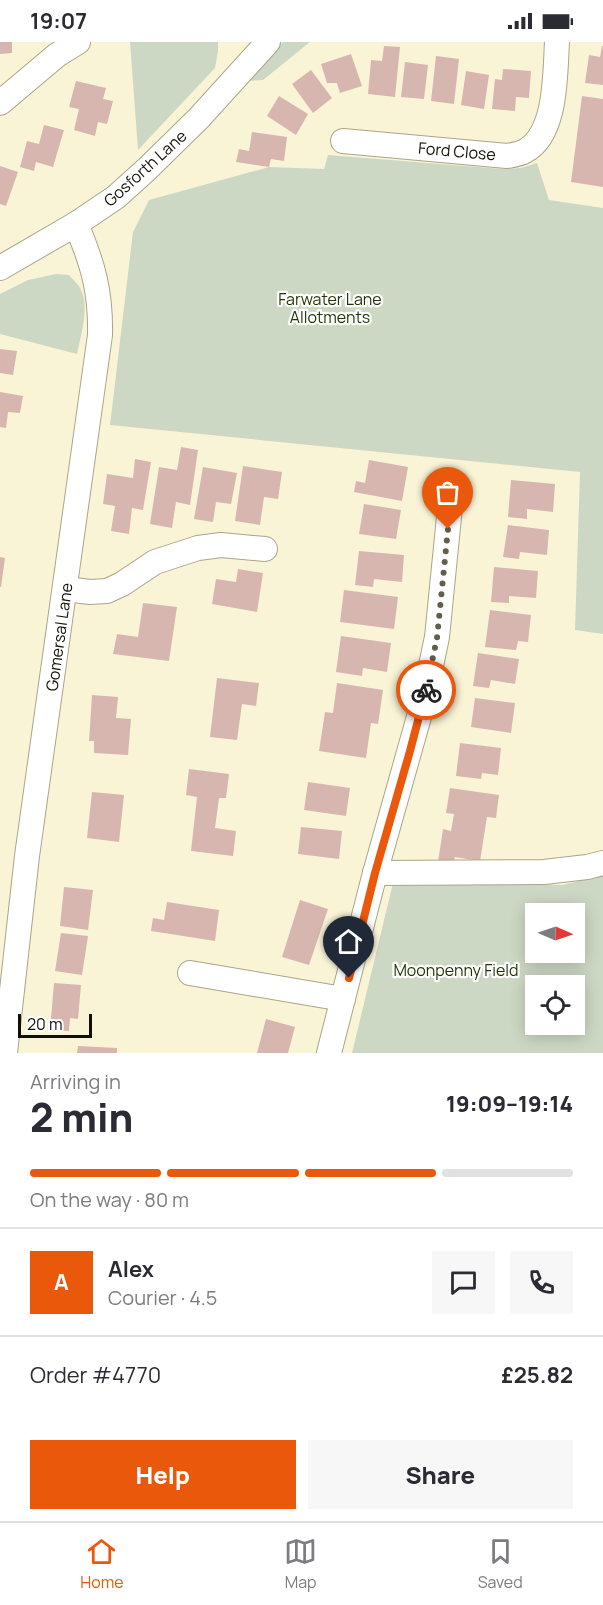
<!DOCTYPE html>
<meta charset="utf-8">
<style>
body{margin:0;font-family:Manrope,sans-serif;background:#f7f7f7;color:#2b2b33;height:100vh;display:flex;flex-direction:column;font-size:22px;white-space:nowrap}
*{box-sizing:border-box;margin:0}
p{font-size:20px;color:#7c7c81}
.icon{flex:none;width:33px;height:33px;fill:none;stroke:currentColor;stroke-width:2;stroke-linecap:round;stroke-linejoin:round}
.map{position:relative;height:1011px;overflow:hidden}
.side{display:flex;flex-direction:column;background:#fff;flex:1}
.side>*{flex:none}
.needle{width:39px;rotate:92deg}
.tools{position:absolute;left:525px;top:861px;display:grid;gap:12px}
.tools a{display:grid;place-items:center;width:60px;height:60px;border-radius:0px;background:#fff;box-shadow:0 3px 15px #0003;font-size:30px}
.scale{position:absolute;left:18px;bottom:15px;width:74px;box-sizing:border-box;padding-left:6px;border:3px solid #100e05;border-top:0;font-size:16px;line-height:21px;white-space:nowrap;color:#100e05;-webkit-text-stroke:4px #fff;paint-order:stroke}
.pin{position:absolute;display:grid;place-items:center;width:51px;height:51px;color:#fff;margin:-62px -26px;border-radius:50% 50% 50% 0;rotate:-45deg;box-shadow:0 0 6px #0007}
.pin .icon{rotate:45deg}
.courier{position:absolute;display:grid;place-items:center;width:60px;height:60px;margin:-30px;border:4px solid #ea580c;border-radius:50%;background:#fff;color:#222;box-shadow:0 2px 8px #0007}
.summary em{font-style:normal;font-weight:800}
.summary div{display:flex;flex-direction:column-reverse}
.summary{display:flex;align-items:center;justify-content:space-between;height:102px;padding:0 30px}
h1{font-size:39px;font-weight:800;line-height:45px}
.bar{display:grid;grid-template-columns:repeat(4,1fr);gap:9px 6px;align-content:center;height:72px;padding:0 30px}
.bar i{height:8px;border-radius:4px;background:#e1e1e2}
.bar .on{background:#ea580c}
.bar p{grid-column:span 4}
.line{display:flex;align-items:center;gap:15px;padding:0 30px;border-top:2px solid #e1e1e2}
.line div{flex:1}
.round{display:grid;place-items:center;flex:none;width:63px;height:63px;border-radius:0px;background:#f7f7f7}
.primary-button{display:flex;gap:12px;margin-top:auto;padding:12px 30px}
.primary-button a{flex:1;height:69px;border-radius:0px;background:#ea580c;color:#fff;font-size:24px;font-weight:800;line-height:69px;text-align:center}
.primary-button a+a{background:#f7f7f7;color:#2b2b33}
.status{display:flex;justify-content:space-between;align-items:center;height:42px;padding:0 30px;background:#fff;direction:ltr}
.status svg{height:16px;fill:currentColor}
.tab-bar{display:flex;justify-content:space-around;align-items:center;height:84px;border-top:2px solid #e1e1e2;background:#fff;font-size:16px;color:#7c7c81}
.tab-bar a{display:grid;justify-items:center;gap:3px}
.tab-bar .on{color:#ea580c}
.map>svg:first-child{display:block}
.green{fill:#cdd8c4;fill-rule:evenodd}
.building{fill:#d6b6af}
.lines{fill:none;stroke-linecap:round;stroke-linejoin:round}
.minor-casing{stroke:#aaa489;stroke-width:26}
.minor{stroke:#fff;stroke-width:24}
.done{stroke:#625e4e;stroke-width:6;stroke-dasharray:0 10.8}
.route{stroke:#ea580c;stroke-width:8}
.labels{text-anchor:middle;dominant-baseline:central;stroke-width:4.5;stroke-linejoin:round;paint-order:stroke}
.street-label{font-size:16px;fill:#100e05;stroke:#fff}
.park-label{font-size:16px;fill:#1f3505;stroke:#fff}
</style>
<div class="status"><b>19:07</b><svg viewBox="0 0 49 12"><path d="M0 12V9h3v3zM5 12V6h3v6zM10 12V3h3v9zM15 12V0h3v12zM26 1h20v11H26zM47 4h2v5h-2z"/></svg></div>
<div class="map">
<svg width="603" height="1011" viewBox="0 0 603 1011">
<rect width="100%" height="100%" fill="#faf4d7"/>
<g class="green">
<path d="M130,0H218V9L215,26L138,108Z"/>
<path d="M283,0H310L263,38L247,39Z"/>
<path d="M328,113L503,127L521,126L537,121L549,158L603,166V592L575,588L580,430L110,383L133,190L149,158L269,125L324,127Z"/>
<path d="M56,232L69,233C72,237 76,240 79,244C91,263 81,292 77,312L0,292V252L28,238Z"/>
<path d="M603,833V1011H352L393,841L562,843ZM536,872H574V910H536ZM536,944H574V982H536Z"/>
</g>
<g class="building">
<path d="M0,0H12V11L0,12Z"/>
<path d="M384,4L400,5L395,55L368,52L371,18L382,19Z"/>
<path d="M602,4H603V43L585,41L589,13L600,15Z"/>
<path d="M351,12L362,44L340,51L337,41H327L321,22Z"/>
<path d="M436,14L459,17L454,62L431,59Z"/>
<path d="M405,20L428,23L424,57L401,55Z"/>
<path d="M503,27L531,29L529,56L516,55L515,69L492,67L495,37L502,38Z"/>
<path d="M311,28L332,56L313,71L292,42Z"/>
<path d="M466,29L489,33L484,67L461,63Z"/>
<path d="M76,39L106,46L103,57L113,59L107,82L98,80L95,94L74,88L79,67L69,65Z"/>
<path d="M279,54L308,72L296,93L267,74Z"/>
<path d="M582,54L603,57V145L571,140Z"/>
<path d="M44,83L64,88L53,125L36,120L34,129L20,125L27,99L39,102Z"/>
<path d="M252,90L287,95L284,119L271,117L269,125L236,120L239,107L249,109Z"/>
<path d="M0,124L18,130L6,164L0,162Z"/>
<path d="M0,307L17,309L13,333L0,331Z"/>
<path d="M0,350L23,354L20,371L8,370L6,386L0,385Z"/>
<path d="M181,405L198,408L190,463L176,460L172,486L150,482L159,425L177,428Z"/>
<path d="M135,417L151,420L143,468L132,466L129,492L111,489L115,464L103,462L107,432L133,436Z"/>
<path d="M369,418L408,425L402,459L354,450L356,439L365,441Z"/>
<path d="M243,424L282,430L278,457L264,455L260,483L235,479Z"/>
<path d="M203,425L237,431L231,462L216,460L213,480L194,477Z"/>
<path d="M511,438L555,442L553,470L527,467V477L508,475Z"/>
<path d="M364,462L401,468L396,497L359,492Z"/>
<path d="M508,483L549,488L547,513L520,510L519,517L503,515Z"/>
<path d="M359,509L404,513L402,540L374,537L373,545L355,543Z"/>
<path d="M0,515L5,516L1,545H0Z"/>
<path d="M494,525L538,529L536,556L509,554V561L491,560Z"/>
<path d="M238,527L263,531L257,570L212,562L216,537L236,540Z"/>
<path d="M344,548L398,555L394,587L340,580Z"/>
<path d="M143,561L177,565L169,619L113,612L117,592L138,595Z"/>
<path d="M490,568L531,573L528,600L518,599L516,608L485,605Z"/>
<path d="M341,594L391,601L387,630L363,626L362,634L336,630Z"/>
<path d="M478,611L519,617L515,642L491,638L489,646L473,644Z"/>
<path d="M217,636L259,641L256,664L242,662L237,698L210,695Z"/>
<path d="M337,641L383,648L378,682L371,681L366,716L319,709L325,670L333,671Z"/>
<path d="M92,653L118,655L116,676L131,677L128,713L94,711V699H89Z"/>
<path d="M475,656L515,661L511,691L471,685Z"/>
<path d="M460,701L501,706L498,733L482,731L481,737L456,734Z"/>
<path d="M189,727L229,732L226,756H219L215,786L236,789L233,814L191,809L197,755L186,753Z"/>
<path d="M308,740L350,746L346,774L304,768Z"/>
<path d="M450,746L499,753L496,776L487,775L480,819L455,815L453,822L438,820L443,787L451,789L454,772L446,771Z"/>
<path d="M92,750L124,753L119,800L87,796Z"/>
<path d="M301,785L342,789L339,817L298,812Z"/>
<path d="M64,845L93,848L88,888L60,884Z"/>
<path d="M300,858L328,867L309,923L282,915Z"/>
<path d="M167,860L219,868L215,899L151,889L153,876L164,878Z"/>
<path d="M61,891L88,894L82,933L55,929Z"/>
<path d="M54,941L81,943L78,977L70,976L69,989L50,988Z"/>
<path d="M266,977L295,985L288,1011H257Z"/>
<path d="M78,1004L117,1006V1011H77Z"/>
</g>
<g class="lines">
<defs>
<g id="minor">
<path d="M0,61L57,13L78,0"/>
<path d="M343,99L507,114C513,113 520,112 525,109C557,92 555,31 557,0"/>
<path d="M0,226L76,182L116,155L147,127L199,76L268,0"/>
<path d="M66,547L90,550L107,549L122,542L155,520L198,506L221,503L265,507"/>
<path d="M375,831L544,830L587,825L603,821"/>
<path d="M190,931L343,957"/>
<path d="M5,1011L27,814L100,293C101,250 93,222 76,182"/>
<path d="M329,1011L375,831L424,657L437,595L450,465"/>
</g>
</defs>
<use href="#minor" class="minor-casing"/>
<use href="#minor" class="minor"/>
</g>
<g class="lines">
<path class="done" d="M426,648L437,596L448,487"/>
<path class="route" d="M349,936L375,831L410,709L426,648"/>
</g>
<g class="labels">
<g class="street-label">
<text transform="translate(457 109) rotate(5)">Ford Close</text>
<text transform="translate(145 126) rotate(-42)">Gosforth Lane</text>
<text transform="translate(59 595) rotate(-82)">Gomersal Lane</text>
</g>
<g class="park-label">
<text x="330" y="257">Farwater Lane<tspan x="330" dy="18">Allotments</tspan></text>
<text x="456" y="928">Moonpenny Field</text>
</g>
</g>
</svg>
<div class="tools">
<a><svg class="needle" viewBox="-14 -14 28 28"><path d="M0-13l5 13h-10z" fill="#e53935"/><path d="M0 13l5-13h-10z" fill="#7c7c81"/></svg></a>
<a><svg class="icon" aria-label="locate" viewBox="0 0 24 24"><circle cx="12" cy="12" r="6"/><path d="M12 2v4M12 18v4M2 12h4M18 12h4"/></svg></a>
</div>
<div class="scale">20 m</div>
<div class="pin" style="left:448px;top:487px;background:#ea580c"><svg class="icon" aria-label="bag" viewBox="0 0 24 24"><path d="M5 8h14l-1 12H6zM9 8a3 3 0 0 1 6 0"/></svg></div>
<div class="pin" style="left:349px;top:936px;background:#1f2937"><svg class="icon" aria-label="home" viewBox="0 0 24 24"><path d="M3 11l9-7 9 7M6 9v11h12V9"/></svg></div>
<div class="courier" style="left:426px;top:648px"><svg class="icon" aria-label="bike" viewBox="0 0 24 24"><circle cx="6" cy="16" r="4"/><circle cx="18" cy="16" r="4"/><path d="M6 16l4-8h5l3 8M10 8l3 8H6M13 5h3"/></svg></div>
</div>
<section class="side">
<div class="summary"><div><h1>2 min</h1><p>Arriving in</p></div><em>19:09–19:14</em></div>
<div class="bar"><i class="on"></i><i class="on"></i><i class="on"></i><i></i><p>On the way · 80 m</p></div>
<div class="line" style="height:108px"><b class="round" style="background:#ea580c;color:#fff">A</b><div><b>Alex</b><p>Courier · 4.5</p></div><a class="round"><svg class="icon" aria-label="chat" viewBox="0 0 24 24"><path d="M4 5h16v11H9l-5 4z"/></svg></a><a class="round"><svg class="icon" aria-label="phone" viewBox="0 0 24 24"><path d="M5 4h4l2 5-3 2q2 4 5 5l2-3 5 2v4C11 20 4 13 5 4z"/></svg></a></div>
<div class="line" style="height:78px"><div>Order #4770</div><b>£25.82</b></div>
<div class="primary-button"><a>Help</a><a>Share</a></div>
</section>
<nav class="tab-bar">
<a class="on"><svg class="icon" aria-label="home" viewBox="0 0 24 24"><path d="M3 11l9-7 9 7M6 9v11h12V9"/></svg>Home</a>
<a><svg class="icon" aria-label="map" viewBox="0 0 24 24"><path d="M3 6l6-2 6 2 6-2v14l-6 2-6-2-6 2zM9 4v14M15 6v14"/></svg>Map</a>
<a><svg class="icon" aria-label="saved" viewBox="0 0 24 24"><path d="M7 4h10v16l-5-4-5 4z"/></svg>Saved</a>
</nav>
